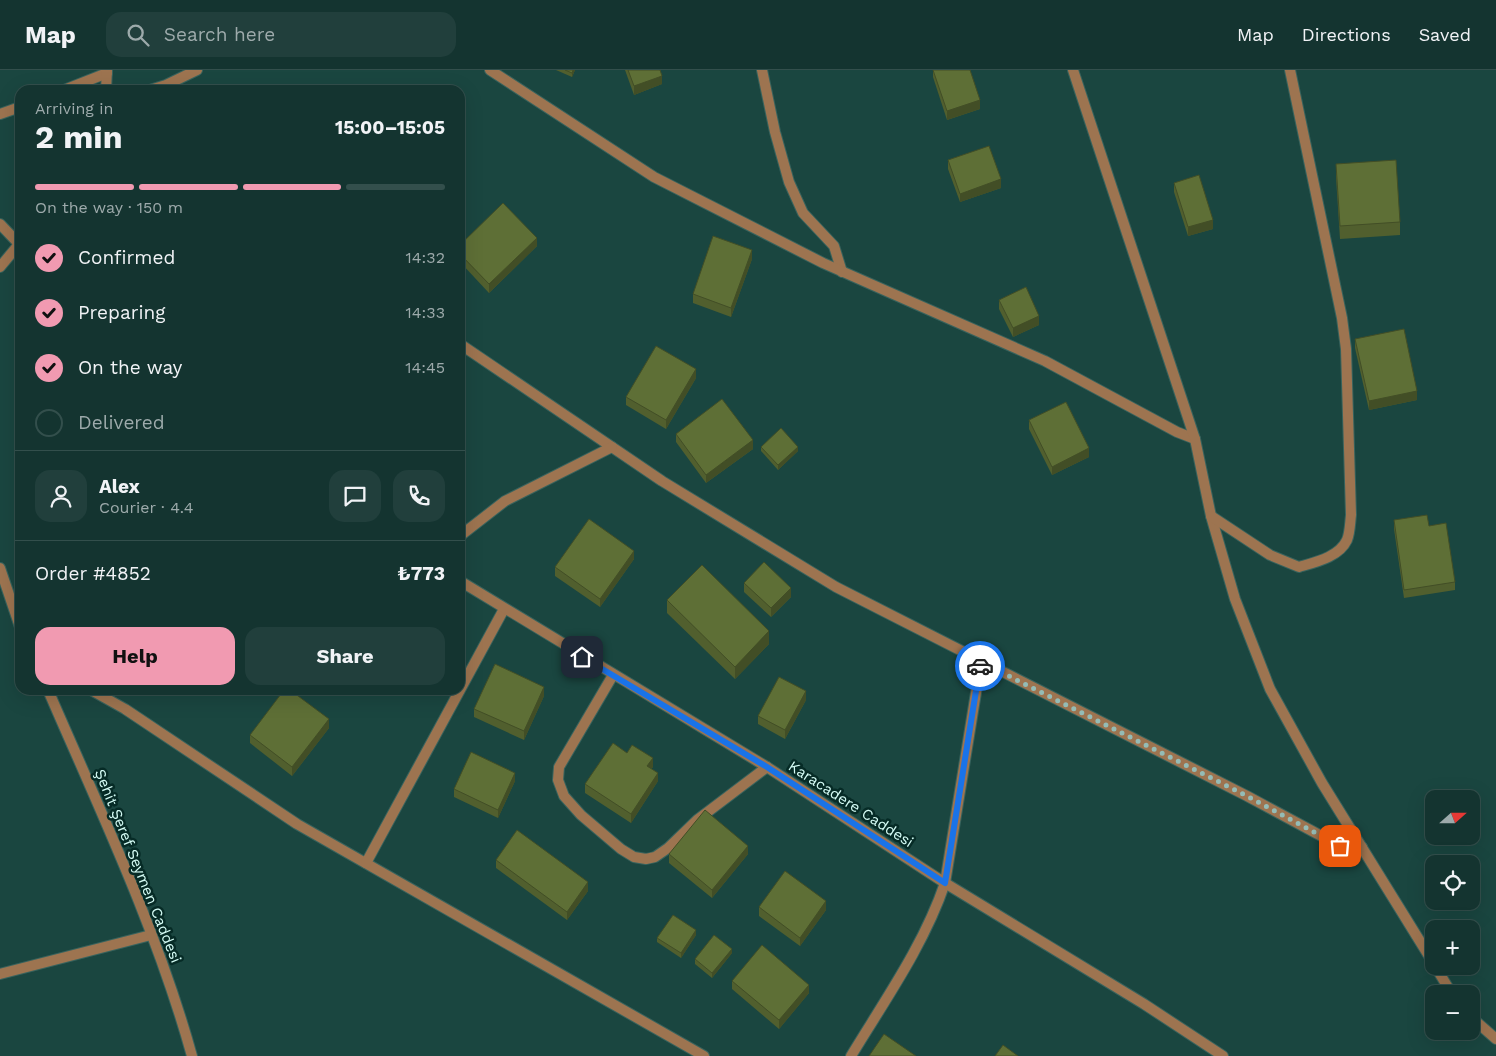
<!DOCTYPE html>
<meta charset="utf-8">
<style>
body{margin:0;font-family:"Work Sans",sans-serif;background:#213f3c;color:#f1f3f6;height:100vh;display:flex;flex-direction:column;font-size:19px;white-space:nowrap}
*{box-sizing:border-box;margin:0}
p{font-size:16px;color:#9daaab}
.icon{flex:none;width:28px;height:28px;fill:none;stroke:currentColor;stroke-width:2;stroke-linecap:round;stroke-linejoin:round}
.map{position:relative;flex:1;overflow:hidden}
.side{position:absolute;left:15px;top:15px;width:450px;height:610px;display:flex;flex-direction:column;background:#143430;border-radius:15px;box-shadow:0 5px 20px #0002,0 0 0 1px #334f4c}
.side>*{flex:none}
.needle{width:32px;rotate:69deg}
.buttons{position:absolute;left:1425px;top:720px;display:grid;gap:10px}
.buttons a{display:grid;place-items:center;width:55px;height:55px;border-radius:10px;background:#143430;box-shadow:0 5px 20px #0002,0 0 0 1px #334f4c;font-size:25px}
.pin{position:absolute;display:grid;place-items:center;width:42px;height:42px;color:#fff;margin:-21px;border-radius:10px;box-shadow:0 2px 8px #0006}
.courier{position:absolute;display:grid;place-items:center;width:50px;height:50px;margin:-25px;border:4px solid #1a73e8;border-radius:50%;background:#fff;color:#222;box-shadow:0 1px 6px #0007}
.head em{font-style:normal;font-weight:700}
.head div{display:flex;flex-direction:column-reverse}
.head{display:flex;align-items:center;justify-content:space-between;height:85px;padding:0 20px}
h1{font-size:32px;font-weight:700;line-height:38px}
.bar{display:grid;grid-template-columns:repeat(4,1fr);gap:8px 5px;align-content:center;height:60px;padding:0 20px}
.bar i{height:6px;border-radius:4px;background:#334f4c}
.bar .active{background:#f19ab1}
.bar p{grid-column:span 4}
.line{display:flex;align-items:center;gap:12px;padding:0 20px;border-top:1px solid #334f4c}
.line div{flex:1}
.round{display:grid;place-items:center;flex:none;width:52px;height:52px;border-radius:15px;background:#213f3c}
ol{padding:0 20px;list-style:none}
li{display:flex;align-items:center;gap:15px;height:55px}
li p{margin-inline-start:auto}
li .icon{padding:5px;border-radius:50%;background:#f19ab1;color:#111;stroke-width:4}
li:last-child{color:#9daaab}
li i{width:28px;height:28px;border:2px solid #334f4c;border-radius:50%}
.action{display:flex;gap:10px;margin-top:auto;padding:10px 20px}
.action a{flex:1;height:58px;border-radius:15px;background:#f19ab1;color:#111;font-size:20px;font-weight:700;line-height:58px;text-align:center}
.action a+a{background:#213f3c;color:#f1f3f6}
header{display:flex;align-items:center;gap:30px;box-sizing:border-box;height:70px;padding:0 25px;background:#143430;border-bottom:1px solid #334f4c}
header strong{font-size:24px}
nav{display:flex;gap:28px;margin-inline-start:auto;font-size:18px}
.search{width:350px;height:45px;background:#213f3c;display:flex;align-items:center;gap:12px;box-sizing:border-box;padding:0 18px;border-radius:15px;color:#9daaab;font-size:19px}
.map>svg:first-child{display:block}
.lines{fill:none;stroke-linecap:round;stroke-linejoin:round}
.service-casing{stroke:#38635d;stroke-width:12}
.minor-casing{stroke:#38635d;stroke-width:12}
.tertiary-casing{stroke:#38635d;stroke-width:12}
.service{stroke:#9d7450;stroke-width:10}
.minor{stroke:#9d7450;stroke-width:10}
.tertiary{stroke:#9d7450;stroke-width:10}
.wall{fill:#515f2e}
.shaded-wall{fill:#424e26}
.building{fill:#5e6f36;stroke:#424e26}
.done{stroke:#94bcb6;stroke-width:5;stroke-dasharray:0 9}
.route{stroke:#1a73e8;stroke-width:6}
.labels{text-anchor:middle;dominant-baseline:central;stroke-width:5;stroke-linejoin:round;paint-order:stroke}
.street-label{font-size:15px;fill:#d5fcf5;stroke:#062b26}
</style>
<header>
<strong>Map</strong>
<div class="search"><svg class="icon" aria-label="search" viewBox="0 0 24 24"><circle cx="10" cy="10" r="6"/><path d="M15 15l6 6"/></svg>Search here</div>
<nav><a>Map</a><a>Directions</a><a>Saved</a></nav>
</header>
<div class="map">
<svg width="1496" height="986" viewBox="0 0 1496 986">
<rect width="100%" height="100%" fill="#1a4640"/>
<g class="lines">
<defs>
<g id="service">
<path d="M762,0L775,62L789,112L803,143L834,176L842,202"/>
<path d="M613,605L559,697L558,710L564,726L581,745L621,779L634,787L646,789L655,787L668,778L697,750L767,697"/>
</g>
<g id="minor">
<path d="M490,0L654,107L823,193L1045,291L1177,362L1195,369"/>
<path d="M1073,0L1195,369L1211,446L1235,529L1270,619L1322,713L1434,894"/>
<path d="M64,20L107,3"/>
<path d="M150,20L166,15L197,0"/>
<path d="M0,44L20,37"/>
<path d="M460,274L662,411L836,517L1247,726L1340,776L1362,777"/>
<path d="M1211,446L1270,485L1299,497C1316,492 1339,487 1347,470C1350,463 1350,453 1351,445L1346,279L1342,248L1290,0"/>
<path d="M460,466L505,431L612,377"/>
<path d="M91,620L125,639L297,754L704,986"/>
<path d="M366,793L504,539"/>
<path d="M1435,896L1452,924"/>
<path d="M0,904L151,865"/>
<path d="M1471,947L1496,969"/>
<path d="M851,986C885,930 924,875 945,813L981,592"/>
</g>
<g id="tertiary">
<path d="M106,20L107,0"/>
<path d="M0,154L20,175"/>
<path d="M0,197L20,173"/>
<path d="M0,498L20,557"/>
<path d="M460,511L767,697L945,813L1144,934L1223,986"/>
<path d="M48,620C100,740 157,860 192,986"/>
</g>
</defs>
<use href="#service" class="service-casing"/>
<use href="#minor" class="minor-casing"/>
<use href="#tertiary" class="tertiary-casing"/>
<use href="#service" class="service"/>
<use href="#minor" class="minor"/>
<use href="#tertiary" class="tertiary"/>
</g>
<g class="wall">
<path d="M556,0H575L572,7Z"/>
<path d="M625,0H660L662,14L634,25Z"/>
<path d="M933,0H970L980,39L947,50L933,7Z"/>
<path d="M948,90L1001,118L960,132L948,99Z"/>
<path d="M1336,94L1400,152V165L1340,169L1336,107Z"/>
<path d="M1174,113L1213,159L1188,166L1174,122Z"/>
<path d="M460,175L537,176L489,223L460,192Z"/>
<path d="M752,189L731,247L693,233V224Z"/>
<path d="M999,230L1039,255L1013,267L999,239Z"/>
<path d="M1355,269L1417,330L1369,340L1355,278Z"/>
<path d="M696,308L666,359L626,335V327Z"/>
<path d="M1029,350L1089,387L1052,405L1029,359Z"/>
<path d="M676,364L753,379L706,413L676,372Z"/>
<path d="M761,377L798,381L778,400L761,381Z"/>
<path d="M1394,450L1429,456L1455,512V520L1404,528L1394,459Z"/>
<path d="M634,489L600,537L555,506V497Z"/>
<path d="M744,513L791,527L771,547L744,522Z"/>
<path d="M667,530L769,574L735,609L667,543Z"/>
<path d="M544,626L524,670L474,647V639Z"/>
<path d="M806,630L785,669L758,654V646Z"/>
<path d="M329,658L292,706L250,673V665Z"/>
<path d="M627,683L653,697L651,699L658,711L631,753L585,723V714Z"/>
<path d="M515,711L498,748L454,727V719Z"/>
<path d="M669,784H748L712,828L669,793Z"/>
<path d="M496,790L588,821L567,850L496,798Z"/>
<path d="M759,837L826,840L800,876L759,846Z"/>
<path d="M696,865L681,888L657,872V868Z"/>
<path d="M732,883L712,908L695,894V889Z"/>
<path d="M732,911L809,923L779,959L732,919Z"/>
</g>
<g class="shaded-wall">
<path d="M573,0H575L572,7V3Z"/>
<path d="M662,6V14L634,25V16Z"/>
<path d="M980,30V39L947,50V41Z"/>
<path d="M1001,109V118L960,132V124Z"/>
<path d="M1213,150V159L1188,166V157Z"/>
<path d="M537,168V176L489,223V214Z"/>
<path d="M752,180V189L731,247V238Z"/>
<path d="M1039,246V255L1013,267V258Z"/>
<path d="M696,299V308L666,359V350Z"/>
<path d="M1417,321V330L1369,340V331Z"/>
<path d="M753,370V379L706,413V405Z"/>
<path d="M798,377V381L778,400V395Z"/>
<path d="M1089,378V387L1052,405V397Z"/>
<path d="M634,481V489L600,537V529Z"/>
<path d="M791,518V527L771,547V538Z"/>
<path d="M769,561V574L735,609V597Z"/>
<path d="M544,617V626L524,670V661Z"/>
<path d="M806,621V630L785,669V660Z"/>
<path d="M329,649V658L292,706V697Z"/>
<path d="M653,688V697L647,705V696Z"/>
<path d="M515,703V711L498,748V740Z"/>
<path d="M658,703V711L631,753V744Z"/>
<path d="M748,776V784L712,828V820Z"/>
<path d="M588,812V821L567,850V842Z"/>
<path d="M826,831V840L800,876V868Z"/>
<path d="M696,860V865L681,888V883Z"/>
<path d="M732,879V883L712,908V903Z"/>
<path d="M809,915V923L779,959V950Z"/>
</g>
<g class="building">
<path d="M565,0H573L572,3Z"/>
<path d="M628,0H660L662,6L634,16Z"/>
<path d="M933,0H970L980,30L947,41Z"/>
<path d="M989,76L1001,109L960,124L948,90Z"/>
<path d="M1396,90L1400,152L1340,156L1336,94Z"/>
<path d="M1199,105L1213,150L1188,157L1174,113Z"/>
<path d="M503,133L537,168L489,214L460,184V175Z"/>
<path d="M713,166L752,180L731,238L693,224Z"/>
<path d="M1026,217L1039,246L1013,258L999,230Z"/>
<path d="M1404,259L1417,321L1369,331L1355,269Z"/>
<path d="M656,276L696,299L666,350L626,327Z"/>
<path d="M722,329L753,370L706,405L676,364Z"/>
<path d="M1066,332L1089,378L1052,397L1029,350Z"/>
<path d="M781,358L798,377L778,395L761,377Z"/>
<path d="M1427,445L1429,456L1446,453L1455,512L1404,520L1394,450Z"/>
<path d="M589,449L634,481L600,529L555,497Z"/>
<path d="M764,492L791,518L771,538L744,513Z"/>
<path d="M702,495L769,561L735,597L667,530Z"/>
<path d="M495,594L544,617L524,661L474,639Z"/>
<path d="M779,607L806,621L785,660L758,646Z"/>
<path d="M284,620H290L329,649L292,697L250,665Z"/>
<path d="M613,673L627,683L632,675L653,688L647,696L658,703L631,744L585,714Z"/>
<path d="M471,682L515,703L498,740L454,719Z"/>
<path d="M705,740L748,776L712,820L669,784Z"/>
<path d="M517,760L588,812L567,842L496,790Z"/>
<path d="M785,801L826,831L800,868L759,837Z"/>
<path d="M673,845L696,860L681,883L657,868Z"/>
<path d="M714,865L732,879L712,903L695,889Z"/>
<path d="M762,875L809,915L779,950L732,911Z"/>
<path d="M884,964L916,986H869Z"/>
<path d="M1003,975L1018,986H995Z"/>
</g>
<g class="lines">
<path class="done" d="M980,596L981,592L1247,726L1340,776"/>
<path class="route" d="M582,587L767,697L945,813L980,596"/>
</g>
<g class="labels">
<g class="street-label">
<text transform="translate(851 734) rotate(33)">Karacadere Caddesi</text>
<text transform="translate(138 796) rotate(68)">Şehit Şeref Seymen Caddesi</text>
</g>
</g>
</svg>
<div class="buttons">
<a><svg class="needle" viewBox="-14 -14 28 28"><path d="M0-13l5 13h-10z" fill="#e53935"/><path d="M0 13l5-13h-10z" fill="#9daaab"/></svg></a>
<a><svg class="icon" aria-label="locate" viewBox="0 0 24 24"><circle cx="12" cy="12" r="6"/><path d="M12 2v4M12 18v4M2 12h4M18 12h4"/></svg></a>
<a>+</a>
<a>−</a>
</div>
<div class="pin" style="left:1340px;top:776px;background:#ea580c"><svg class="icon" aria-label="bag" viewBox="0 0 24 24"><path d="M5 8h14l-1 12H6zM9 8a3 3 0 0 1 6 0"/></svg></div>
<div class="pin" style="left:582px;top:587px;background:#1f2937"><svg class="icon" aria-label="home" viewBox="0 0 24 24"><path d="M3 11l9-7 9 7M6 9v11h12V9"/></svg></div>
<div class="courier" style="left:980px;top:596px"><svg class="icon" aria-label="car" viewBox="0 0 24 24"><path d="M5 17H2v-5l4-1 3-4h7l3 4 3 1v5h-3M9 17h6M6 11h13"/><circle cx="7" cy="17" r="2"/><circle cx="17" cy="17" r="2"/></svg></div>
<section class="side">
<div class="head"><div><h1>2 min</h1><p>Arriving in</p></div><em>15:00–15:05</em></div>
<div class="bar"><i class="active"></i><i class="active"></i><i class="active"></i><i></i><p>On the way · 150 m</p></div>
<ol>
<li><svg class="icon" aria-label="check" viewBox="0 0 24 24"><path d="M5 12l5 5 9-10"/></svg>Confirmed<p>14:32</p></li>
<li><svg class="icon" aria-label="check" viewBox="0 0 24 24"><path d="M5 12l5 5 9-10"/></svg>Preparing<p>14:33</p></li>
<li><svg class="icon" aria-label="check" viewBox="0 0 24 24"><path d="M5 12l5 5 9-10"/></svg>On the way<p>14:45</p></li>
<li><i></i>Delivered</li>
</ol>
<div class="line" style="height:90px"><a class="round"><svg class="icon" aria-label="person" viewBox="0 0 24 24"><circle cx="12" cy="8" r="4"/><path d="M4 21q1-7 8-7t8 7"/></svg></a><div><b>Alex</b><p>Courier · 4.4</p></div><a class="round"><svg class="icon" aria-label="chat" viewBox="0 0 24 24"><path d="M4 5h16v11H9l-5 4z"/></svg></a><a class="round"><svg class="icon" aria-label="phone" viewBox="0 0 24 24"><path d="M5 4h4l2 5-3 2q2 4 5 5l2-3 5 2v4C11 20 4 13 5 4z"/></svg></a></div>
<div class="line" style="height:65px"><div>Order #4852</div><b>₺773</b></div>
<div class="action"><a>Help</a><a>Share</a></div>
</section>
</div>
